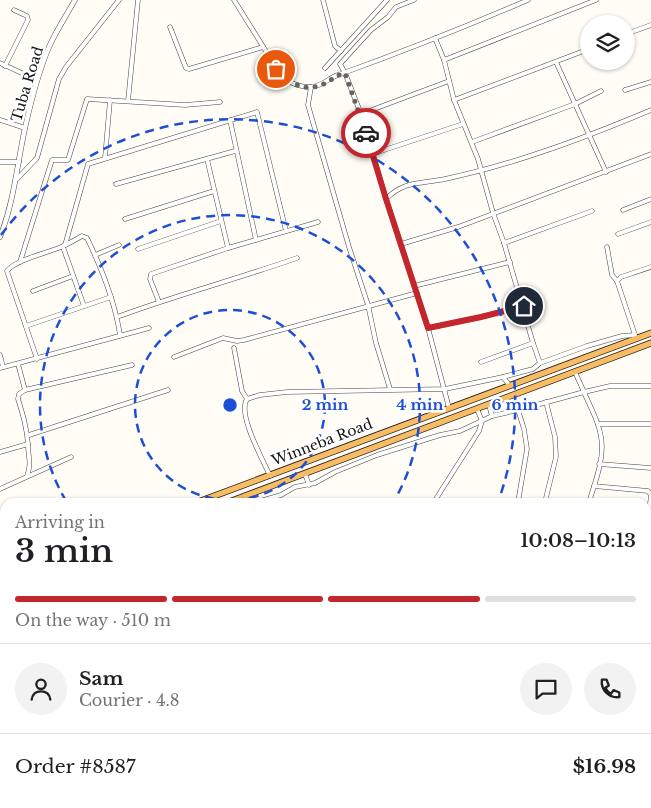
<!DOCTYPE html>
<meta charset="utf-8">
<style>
body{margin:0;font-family:"Libre Baskerville",serif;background:#f2f2f2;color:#202124;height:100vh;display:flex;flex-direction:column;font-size:19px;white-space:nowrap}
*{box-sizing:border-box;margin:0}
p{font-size:16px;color:#757577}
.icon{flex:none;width:28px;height:28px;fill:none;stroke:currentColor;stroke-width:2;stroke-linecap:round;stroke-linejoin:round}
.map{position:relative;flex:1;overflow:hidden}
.panel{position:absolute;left:0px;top:498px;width:651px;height:311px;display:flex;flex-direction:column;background:#fff;border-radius:15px 15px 0 0;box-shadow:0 1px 4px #0004}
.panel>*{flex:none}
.fabs{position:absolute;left:580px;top:15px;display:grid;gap:10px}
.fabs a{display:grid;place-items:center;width:55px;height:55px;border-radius:50%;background:#fff;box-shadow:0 1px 4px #0004;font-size:25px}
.pin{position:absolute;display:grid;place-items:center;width:42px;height:42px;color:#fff;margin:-21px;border:2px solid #fff;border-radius:50%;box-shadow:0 1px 5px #0007}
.courier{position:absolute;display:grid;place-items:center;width:50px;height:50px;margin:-25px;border:4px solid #c4262e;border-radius:50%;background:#fff;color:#222;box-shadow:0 1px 6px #0007}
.head em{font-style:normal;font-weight:600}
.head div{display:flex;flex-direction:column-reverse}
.head{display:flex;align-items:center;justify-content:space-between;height:85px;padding:0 15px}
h1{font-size:32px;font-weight:600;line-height:38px}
.bar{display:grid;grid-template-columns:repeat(4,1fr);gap:8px 5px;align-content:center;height:60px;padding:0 15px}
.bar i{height:6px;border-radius:4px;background:#e0e0e0}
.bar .active{background:#c4262e}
.bar p{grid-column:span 4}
.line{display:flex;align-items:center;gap:12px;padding:0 15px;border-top:1px solid #e0e0e0}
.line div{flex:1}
.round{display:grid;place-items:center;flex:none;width:52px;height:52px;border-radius:26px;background:#f2f2f2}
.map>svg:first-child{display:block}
.green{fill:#d5ebbd}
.forest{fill:#b9dc9c}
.water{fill:#b9e0f7;stroke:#3f96cf}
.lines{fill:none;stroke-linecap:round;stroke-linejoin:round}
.minor-casing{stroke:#444;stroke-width:5}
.tertiary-casing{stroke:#444;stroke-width:5.5}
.trunk-casing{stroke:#222;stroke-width:7}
.minor{stroke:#fff;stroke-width:4}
.tertiary{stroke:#fff;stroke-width:4.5}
.trunk{stroke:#f7bc64;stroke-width:5.5}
.done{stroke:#646461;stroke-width:5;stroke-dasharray:0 9}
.route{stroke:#c4262e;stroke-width:6}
.ring{fill:none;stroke:#1d4ed8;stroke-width:2.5;stroke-dasharray:9 6}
.labels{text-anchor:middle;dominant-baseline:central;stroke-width:5;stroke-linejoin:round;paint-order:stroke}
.street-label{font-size:14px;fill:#111;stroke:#fff}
.centre{fill:#1d4ed8;stroke:#fff;stroke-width:2.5}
.ring-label{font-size:15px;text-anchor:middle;font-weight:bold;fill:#1d4ed8;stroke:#fff;stroke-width:5;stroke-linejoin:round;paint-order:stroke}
</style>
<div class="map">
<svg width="651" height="808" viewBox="0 0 651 808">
<rect width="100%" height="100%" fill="#fffdf5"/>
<g class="green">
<path d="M5,609V686L0,683V615Z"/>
<path d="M5,800V804H51L52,808H0V802Z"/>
</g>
<path class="forest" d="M51,804H108L107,808H52Z"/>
<path class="water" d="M0,683L5,686V800L0,802Z"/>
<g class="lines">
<defs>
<g id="minor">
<path d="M234,0L282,77C290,83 300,87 310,87C322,87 328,78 338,75C402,52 465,27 528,0"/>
<path d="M323,0L335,46L341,51"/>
<path d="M414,0L396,7L388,17L371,30L340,64L345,73L361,114L386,199L428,328L449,408"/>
<path d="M170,27L186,68L189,69L263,47"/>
<path d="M626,34L651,25"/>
<path d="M435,38L444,60L454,100L478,159L493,213L504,243L533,343L540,363"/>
<path d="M444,60L596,0"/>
<path d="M556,62L606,172"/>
<path d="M0,63L37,80"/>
<path d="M5,66L28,20L27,16L14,10"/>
<path d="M325,68L387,0"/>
<path d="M311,87L308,105L349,247L368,305L376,343L390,389"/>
<path d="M625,90L651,82"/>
<path d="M454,100L589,49"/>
<path d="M128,101L138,0"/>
<path d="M361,114L449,81"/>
<path d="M0,120L25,128"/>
<path d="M230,120L256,240"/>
<path d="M472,142L575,104L601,91"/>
<path d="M372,154L463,124"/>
<path d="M105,158L110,100"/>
<path d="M207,159L228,248"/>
<path d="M0,162H19"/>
<path d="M17,179L37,158L59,79L66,67L119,0"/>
<path d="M116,184L235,151"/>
<path d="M386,199C404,180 422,184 445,179C516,164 584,138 651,110"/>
<path d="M623,210L651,199"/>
<path d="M125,219L214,191"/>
<path d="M618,234L651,222"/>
<path d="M504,243L592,211"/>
<path d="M401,244L458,227L651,154"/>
<path d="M65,245L88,164L257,112L286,231"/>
<path d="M63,247L84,306"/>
<path d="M607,247L612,275L617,281"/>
<path d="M138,249L221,221"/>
<path d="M95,255L119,245"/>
<path d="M20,262L51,163L52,160H68L87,99L185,105L220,102"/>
<path d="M414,286L510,262"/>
<path d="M33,291L73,276"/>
<path d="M159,302L150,279L151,274L228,248L318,222"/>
<path d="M117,317C176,295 237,279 297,258"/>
<path d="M26,326L111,297"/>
<path d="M428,328L481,317L523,306"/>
<path d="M635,335L617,281L621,277L651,267"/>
<path d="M234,348L242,391L247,399"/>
<path d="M0,355L3,367"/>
<path d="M174,357L223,338L237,341L244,340L417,293"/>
<path d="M37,359L7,271C15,260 47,253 61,247C68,244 75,240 82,236L87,238C102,269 115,302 120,335"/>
<path d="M481,362L533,343"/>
<path d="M18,364L25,390L19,394L18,399C23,415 27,428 28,445C28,458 32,462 27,476"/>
<path d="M0,368L149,328"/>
<path d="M510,386L503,377L533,369L540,363L587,346L622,336L635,335"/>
<path d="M25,390L132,365"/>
<path d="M489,405L492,416L518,410L524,429L527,449L518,502"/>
<path d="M518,410L584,392L575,372"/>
<path d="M598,424H651"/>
<path d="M29,435L168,390"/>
<path d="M0,452L28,444"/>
<path d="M599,464L651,468"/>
<path d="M305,474L309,485"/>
<path d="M270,476C263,460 237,414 247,399L260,395L287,392L445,389L503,377"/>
<path d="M594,486L648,491L651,495"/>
<path d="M0,489L71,457"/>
<path d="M519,501L528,502"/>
<path d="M257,502L281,495L295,487L315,483L335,472L377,455L440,435L460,431L492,416"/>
<path d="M368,502H370"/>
<path d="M434,502L479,431L482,421L477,409"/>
<path d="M545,502L556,457L555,437L546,402"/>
<path d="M589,502C595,483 605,457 601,437C599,421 590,407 584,392L610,386H651"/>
<path d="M647,526L651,496"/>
<path d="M646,585L651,586"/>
<path d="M646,683L651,669"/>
<path d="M325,804L335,808"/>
<path d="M110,808L111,804"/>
<path d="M242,808L244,804"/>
<path d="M374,808L375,804"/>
</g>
<path id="tertiary" d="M0,237C14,202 17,165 25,128C31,101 38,73 49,47C56,31 66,16 75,0"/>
<g id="trunk">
<path d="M198,502L651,333"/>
<path d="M229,502L651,343"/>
<path d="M0,577L5,575"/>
<path d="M0,589L5,587"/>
</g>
</defs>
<use href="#minor" class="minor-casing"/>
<use href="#tertiary" class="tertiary-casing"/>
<use href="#trunk" class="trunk-casing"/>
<use href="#minor" class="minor"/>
<use href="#tertiary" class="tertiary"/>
<use href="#trunk" class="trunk"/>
</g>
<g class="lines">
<path class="done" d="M276,69C286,82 304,92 321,85C330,82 335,75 345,73L366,133"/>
<path class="route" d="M366,133L386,199L428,328L481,317L524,306"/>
</g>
<g class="ring">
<circle cx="230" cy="405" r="95"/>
<path d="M66 501A190 190 0 1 1 394 501"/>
<path d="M1 235A285 285 0 0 1 498 502"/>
</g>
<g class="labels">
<g class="street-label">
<text transform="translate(27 84) rotate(-73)">Tuba Road</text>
<text transform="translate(322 442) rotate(-21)">Winneba Road</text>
</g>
</g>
<circle cx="230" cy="405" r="8" class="centre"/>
<g class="ring-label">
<text x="325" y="410">2 min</text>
<text x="420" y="410">4 min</text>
<text x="515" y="410">6 min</text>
</g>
</svg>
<div class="fabs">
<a><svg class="icon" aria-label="layers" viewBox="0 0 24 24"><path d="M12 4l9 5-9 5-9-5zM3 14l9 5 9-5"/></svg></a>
</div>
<div class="pin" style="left:276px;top:69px;background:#ea580c"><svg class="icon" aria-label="bag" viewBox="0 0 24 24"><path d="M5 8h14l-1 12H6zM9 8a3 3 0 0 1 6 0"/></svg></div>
<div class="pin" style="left:524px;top:306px;background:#1f2937"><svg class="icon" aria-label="home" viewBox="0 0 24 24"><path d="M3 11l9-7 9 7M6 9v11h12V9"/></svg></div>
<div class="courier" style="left:366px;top:133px"><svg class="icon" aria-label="car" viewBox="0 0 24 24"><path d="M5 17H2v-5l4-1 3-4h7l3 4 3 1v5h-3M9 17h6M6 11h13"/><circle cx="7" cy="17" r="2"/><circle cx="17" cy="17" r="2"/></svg></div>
<section class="panel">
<div class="head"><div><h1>3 min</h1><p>Arriving in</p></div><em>10:08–10:13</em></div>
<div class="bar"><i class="active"></i><i class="active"></i><i class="active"></i><i></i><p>On the way · 510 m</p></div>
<div class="line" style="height:90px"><a class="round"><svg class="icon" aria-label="person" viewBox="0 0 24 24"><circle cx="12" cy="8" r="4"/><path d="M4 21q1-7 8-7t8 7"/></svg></a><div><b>Sam</b><p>Courier · 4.8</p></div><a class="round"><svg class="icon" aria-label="chat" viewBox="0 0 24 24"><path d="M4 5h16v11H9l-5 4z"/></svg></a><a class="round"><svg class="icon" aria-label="phone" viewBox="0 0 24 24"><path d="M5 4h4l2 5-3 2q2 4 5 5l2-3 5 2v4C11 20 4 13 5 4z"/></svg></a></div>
<div class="line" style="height:65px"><div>Order #8587</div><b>$16.98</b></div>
</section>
</div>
